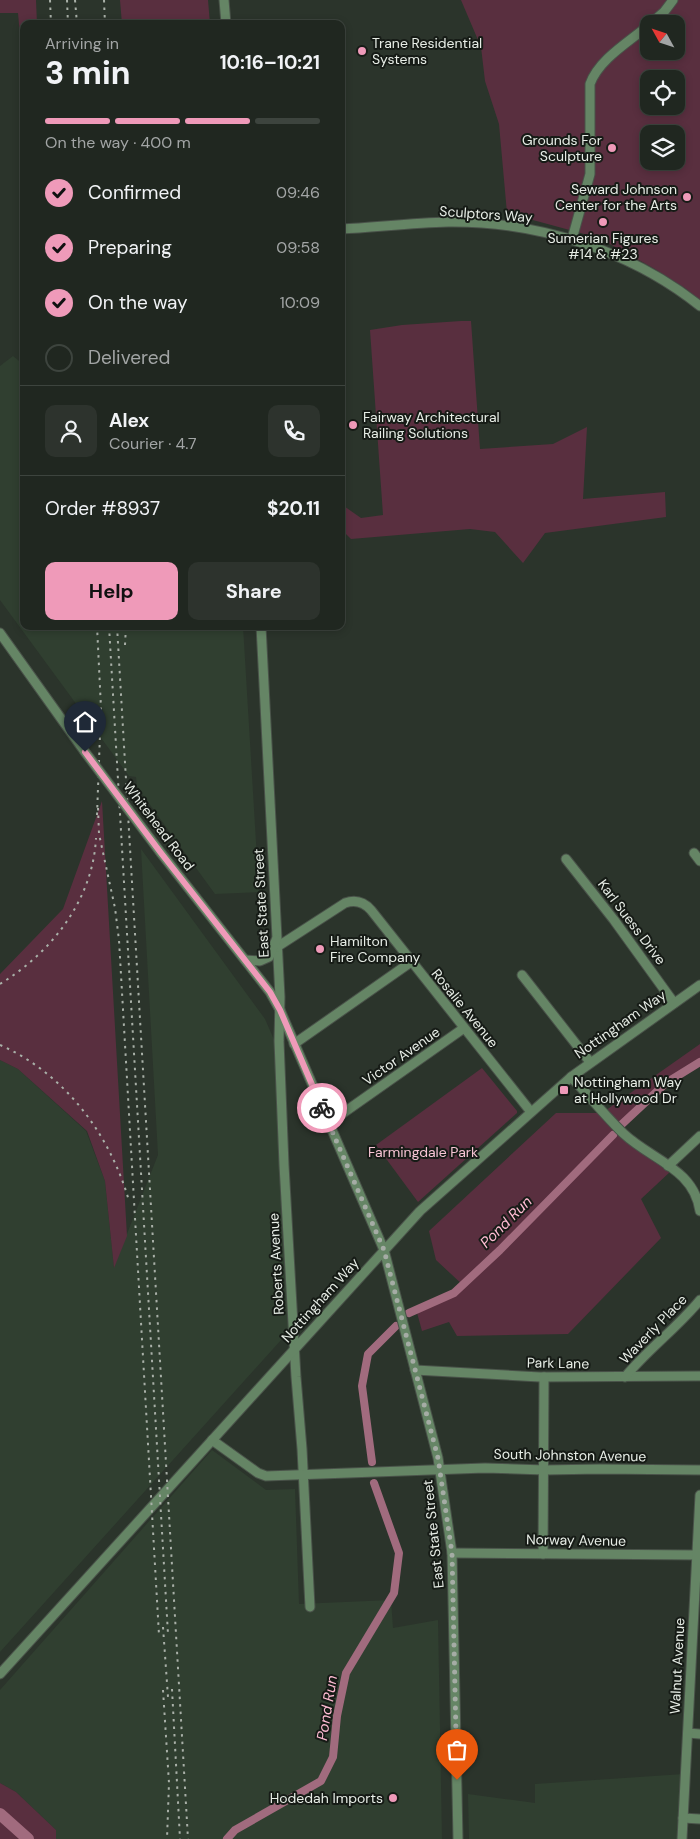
<!DOCTYPE html>
<meta charset="utf-8">
<style>
body{margin:0;font-family:"DM Sans",sans-serif;background:#2d332d;color:#f1f3f6;height:100vh;display:flex;flex-direction:column;font-size:19px;white-space:nowrap}
*{box-sizing:border-box;margin:0}
p{font-size:16px;color:#a2a5a5}
.icon{flex:none;width:28px;height:28px;fill:none;stroke:currentColor;stroke-width:2;stroke-linecap:round;stroke-linejoin:round}
.map{position:relative;flex:1;overflow:hidden}
.panel{position:absolute;left:20px;top:20px;width:325px;height:610px;display:flex;flex-direction:column;background:#202720;border-radius:10px;box-shadow:0 2px 8px #0003,0 0 0 1px #3d443e}
.panel>*{flex:none}
.needle{width:32px;rotate:310deg}
.fabs{position:absolute;left:640px;top:15px;display:grid;gap:10px}
.fabs a{display:grid;place-items:center;width:45px;height:45px;border-radius:10px;background:#202720;box-shadow:0 2px 8px #0003,0 0 0 1px #3d443e;font-size:25px}
.pin{position:absolute;display:grid;place-items:center;width:42px;height:42px;color:#fff;margin:-51px -21px;border-radius:50% 50% 50% 0;rotate:-45deg;box-shadow:0 0 5px #0007}
.pin .icon{rotate:45deg}
.courier{position:absolute;display:grid;place-items:center;width:50px;height:50px;margin:-25px;border:4px solid #ef9ab9;border-radius:50%;background:#fff;color:#222;box-shadow:0 1px 6px #0007}
.summary em{font-style:normal;font-weight:700}
.summary div{display:flex;flex-direction:column-reverse}
.summary{display:flex;align-items:center;justify-content:space-between;height:85px;padding:0 25px}
h1{font-size:32px;font-weight:700;line-height:38px}
.bar{display:grid;grid-template-columns:repeat(4,1fr);gap:8px 5px;align-content:center;height:60px;padding:0 25px}
.bar i{height:6px;border-radius:4px;background:#3d443e}
.bar .selected{background:#ef9ab9}
.bar p{grid-column:span 4}
.line{display:flex;align-items:center;gap:12px;padding:0 25px;border-top:1px solid #3d443e}
.line div{flex:1}
.round{display:grid;place-items:center;flex:none;width:52px;height:52px;border-radius:10px;background:#2d332d}
ol{padding:0 25px;list-style:none}
li{display:flex;align-items:center;gap:15px;height:55px}
li p{margin-inline-start:auto}
li .icon{padding:5px;border-radius:50%;background:#ef9ab9;color:#111;stroke-width:4}
li:last-child{color:#a2a5a5}
li i{width:28px;height:28px;border:2px solid #3d443e;border-radius:50%}
.action{display:flex;gap:10px;margin-top:auto;padding:10px 25px}
.action a{flex:1;height:58px;border-radius:10px;background:#ef9ab9;color:#111;font-size:20px;font-weight:700;line-height:58px;text-align:center}
.action a+a{background:#2d332d;color:#f1f3f6}
.map>svg:first-child{display:block}
.built{fill:#303f30}
.green{fill:#592f3f;fill-rule:evenodd}
.lines{fill:none;stroke-linecap:round;stroke-linejoin:round}
.canal{stroke:#a16b7e;stroke-width:8}
.river{stroke:#a16b7e;stroke-width:12}
.minor-casing{stroke:#495249;stroke-width:11}
.minor{stroke:#658565;stroke-width:9}
.rail{stroke:#a9b0a8;stroke-width:2;stroke-dasharray:2.5 5;stroke-linecap:butt}
.minor-bridge-casing{stroke:#495249;stroke-width:11;stroke-linecap:butt}
.minor-bridge{stroke:#658565;stroke-width:9}
.done{stroke:#a5aca5;stroke-width:5;stroke-dasharray:0 9}
.route{stroke:#ef9ab9;stroke-width:6}
.poi-dot{fill:#ef9ab9;stroke:#161b16;stroke-width:2}
.labels{text-anchor:middle;dominant-baseline:central;stroke-width:4;stroke-linejoin:round;paint-order:stroke}
.poi-label{font-size:14px;fill:#e7ede6;stroke:#161b16;text-anchor:start}
.street-label{font-size:14px;fill:#e7ede6;stroke:#161b16}
.park-label{font-size:14px;fill:#f7c4d4;stroke:#161b16}
.water-label{font-size:15px;font-style:italic;fill:#ffbcd3;stroke:#161b16}
</style>
<div class="map">
<svg width="700" height="1839" viewBox="0 0 700 1839">
<rect width="100%" height="100%" fill="#2b342b"/>
<g class="built">
<path d="M13,356L24,365V626H243L259,892L215,894L137,787L136,777L129,776L0,600V366Z"/>
<path d="M141,849L265,1019L279,1051L291,1329L0,1652V1060L18,1069L86,1131L105,1181L114,1267L158,1155Z"/>
<path d="M212,1450L266,1490L295,1489L299,1604L391,1600L393,1628L438,1620L442,1839H56V1830L16,1792L0,1783V1690Z"/>
<path d="M684,1774L681,1839H469L468,1794L535,1803V1784Z"/>
</g>
<g class="green">
<path d="M0,0H36L37,24H24V79L18,13H0Z"/>
<path d="M120,0H208L210,24H122Z"/>
<path d="M461,0H700V300L685,288L655,269L599,238L507,213L499,124L485,81L481,47ZM649,24H676V51H649ZM649,79H676V106H649ZM649,134H676V161H649Z"/>
<path d="M461,321H471L480,449L553,444L587,427L583,499L665,492L666,517L545,533L523,563L495,532L470,529L351,539L341,529V504L361,518L383,515L370,330L402,325Z"/>
<path d="M102,801L127,1236L114,1268L105,1181L87,1131L18,1069L0,1060V974L63,909Z"/>
<path d="M700,1044V1064L659,1087L619,1131L671,1171L641,1199L661,1238L568,1334L457,1336L449,1322L422,1331L416,1309L465,1287L436,1260L429,1231L556,1113H602Z"/>
<path d="M482,1068L517,1111V1113L418,1202L376,1145Z"/>
<path d="M0,1783L16,1792L56,1830V1839H0Z"/>
</g>
<g class="lines">
<g class="canal">
<path d="M621,1125L666,1083L700,1062"/>
<path d="M409,1313L454,1293L500,1250L613,1135"/>
<path d="M372,1462L362,1386L368,1354L396,1326"/>
<path d="M227,1839L235,1830L321,1781L333,1757L337,1716L346,1673L394,1593L399,1553L374,1483"/>
</g>
<path class="river" d="M0,1814L28,1839"/>
<defs>
<g id="minor">
<path d="M224,0L226,24"/>
<path d="M650,24L664,12L673,0"/>
<path d="M341,229C377,227 412,223 448,222C537,221 630,250 700,306"/>
<path d="M572,239L590,174V84C599,59 629,42 649,25"/>
<path d="M261,626L280,997L279,1041L284,1165L296,1377L302,1449L310,1607"/>
<path d="M0,633L85,752"/>
<path d="M161,853L270,992L280,1010L384,1250L438,1458L452,1553L458,1839"/>
<path d="M694,853L700,861"/>
<path d="M566,859L614,920L674,1003"/>
<path d="M277,947L345,903C356,899 364,902 371,910L531,1112"/>
<path d="M245,960L260,961L269,957L276,940"/>
<path d="M522,975L590,1062"/>
<path d="M294,1044L411,962"/>
<path d="M571,1077C589,1095 605,1116 624,1134C652,1160 694,1169 700,1211"/>
<path d="M329,1123L464,1028"/>
<path d="M668,1166L700,1136"/>
<path d="M415,1370L540,1377L700,1376"/>
<path d="M625,1377C648,1349 677,1328 700,1300"/>
<path d="M212,1440L258,1473L266,1476L485,1468L545,1470L600,1469L700,1470"/>
<path d="M452,1553L700,1555"/>
<path d="M543,1554L544,1377"/>
<path d="M0,1674L420,1211L571,1077L700,985"/>
<path d="M688,1733L700,1734"/>
<path d="M683,1818L700,1819"/>
<path d="M682,1839L700,1495"/>
</g>
</defs>
<use href="#minor" class="minor-casing"/>
<use href="#minor" class="minor"/>
<g class="rail">
<path d="M50,0L51,24"/>
<path d="M67,0L68,24"/>
<path d="M75,0L77,24"/>
<path d="M104,0L105,24"/>
<path d="M109,626L168,1634"/>
<path d="M117,626L188,1839"/>
<path d="M125,645L126,626"/>
<path d="M98,808L99,834L115,908L119,940L159,1635"/>
<path d="M97,815L101,708L97,626"/>
<path d="M0,984C51,953 93,900 96,838"/>
<path d="M0,1045C64,1073 110,1134 129,1201"/>
<path d="M163,1627L168,1697"/>
<path d="M172,1689L180,1839"/>
<path d="M163,1690L169,1783L167,1839"/>
</g>
<defs>
<path id="minor-bridge" d="M85,752L161,853"/>
</defs>
<use href="#minor-bridge" class="minor-bridge-casing"/>
<use href="#minor-bridge" class="minor-bridge"/>
</g>
<g class="lines">
<path class="done" d="M322,1108L384,1250L438,1458L452,1553L457,1780"/>
<path class="route" d="M85,752L161,853L270,992L280,1010L322,1108"/>
</g>
<g class="poi-dot">
<circle cx="362" cy="51" r="5"/>
<circle cx="612" cy="148" r="5"/>
<circle cx="687" cy="197" r="5"/>
<circle cx="603" cy="222" r="5"/>
<circle cx="353" cy="425" r="5"/>
<circle cx="320" cy="949" r="5"/>
<rect x="559" y="1085" width="10" height="10" rx="2.5"/>
<circle cx="393" cy="1798" r="5"/>
</g>
<g class="labels">
<g class="poi-label">
<text x="372" y="43">Trane Residential<tspan x="372" dy="16">Systems</tspan></text>
<text x="602" y="140" text-anchor="end">Grounds For<tspan x="602" dy="16">Sculpture</tspan></text>
<text x="677" y="189" text-anchor="end">Seward Johnson<tspan x="677" dy="16">Center for the Arts</tspan></text>
<text x="603" y="238" text-anchor="middle">Sumerian Figures<tspan x="603" dy="16">#14 &amp; #23</tspan></text>
<text x="363" y="417">Fairway Architectural<tspan x="363" dy="16">Railing Solutions</tspan></text>
<text x="330" y="941">Hamilton<tspan x="330" dy="16">Fire Company</tspan></text>
<text x="574" y="1082">Nottingham Way<tspan x="574" dy="16">at Hollywood Dr</tspan></text>
<text x="383" y="1798" text-anchor="end">Hodedah Imports</text>
</g>
<g class="street-label">
<text transform="translate(486 214) rotate(4)">Sculptors Way</text>
<text transform="translate(159 826) rotate(53)">Whitehead Road</text>
<text transform="translate(261 903) rotate(-93)">East State Street</text>
<text transform="translate(632 922) rotate(53)">Karl Suess Drive</text>
<text transform="translate(465 1008) rotate(51)">Rosalie Avenue</text>
<text transform="translate(620 1024) rotate(-35)">Nottingham Way</text>
<text transform="translate(401 1056) rotate(-35)">Victor Avenue</text>
<text transform="translate(276 1264) rotate(-93)">Roberts Avenue</text>
<text transform="translate(320 1300) rotate(-48)">Nottingham Way</text>
<text transform="translate(653 1329) rotate(-46)">Waverly Place</text>
<text transform="translate(558 1363) rotate(1)">Park Lane</text>
<text transform="translate(570 1455) rotate(1)">South Johnston Avenue</text>
<text transform="translate(433 1534) rotate(-96)">East State Street</text>
<text transform="translate(576 1540) rotate(1)">Norway Avenue</text>
<text transform="translate(677 1666) rotate(-87)">Walnut Avenue</text>
</g>
<g class="park-label">
<text x="423" y="1152">Farmingdale Park</text>
</g>
<g class="water-label">
<text transform="translate(506 1222) rotate(-45)">Pond Run</text>
<text transform="translate(327 1708) rotate(-81)">Pond Run</text>
</g>
</g>
</svg>
<div class="fabs">
<a><svg class="needle" viewBox="-14 -14 28 28"><path d="M0-13l5 13h-10z" fill="#e53935"/><path d="M0 13l5-13h-10z" fill="#a2a5a5"/></svg></a>
<a><svg class="icon" aria-label="locate" viewBox="0 0 24 24"><circle cx="12" cy="12" r="6"/><path d="M12 2v4M12 18v4M2 12h4M18 12h4"/></svg></a>
<a><svg class="icon" aria-label="layers" viewBox="0 0 24 24"><path d="M12 4l9 5-9 5-9-5zM3 14l9 5 9-5"/></svg></a>
</div>
<div class="pin" style="left:457px;top:1780px;background:#ea580c"><svg class="icon" aria-label="bag" viewBox="0 0 24 24"><path d="M5 8h14l-1 12H6zM9 8a3 3 0 0 1 6 0"/></svg></div>
<div class="pin" style="left:85px;top:752px;background:#1f2937"><svg class="icon" aria-label="home" viewBox="0 0 24 24"><path d="M3 11l9-7 9 7M6 9v11h12V9"/></svg></div>
<div class="courier" style="left:322px;top:1108px"><svg class="icon" aria-label="bike" viewBox="0 0 24 24"><circle cx="6" cy="16" r="4"/><circle cx="18" cy="16" r="4"/><path d="M6 16l4-8h5l3 8M10 8l3 8H6M13 5h3"/></svg></div>
<section class="panel">
<div class="summary"><div><h1>3 min</h1><p>Arriving in</p></div><em>10:16–10:21</em></div>
<div class="bar"><i class="selected"></i><i class="selected"></i><i class="selected"></i><i></i><p>On the way · 400 m</p></div>
<ol>
<li><svg class="icon" aria-label="check" viewBox="0 0 24 24"><path d="M5 12l5 5 9-10"/></svg>Confirmed<p>09:46</p></li>
<li><svg class="icon" aria-label="check" viewBox="0 0 24 24"><path d="M5 12l5 5 9-10"/></svg>Preparing<p>09:58</p></li>
<li><svg class="icon" aria-label="check" viewBox="0 0 24 24"><path d="M5 12l5 5 9-10"/></svg>On the way<p>10:09</p></li>
<li><i></i>Delivered</li>
</ol>
<div class="line" style="height:90px"><a class="round"><svg class="icon" aria-label="person" viewBox="0 0 24 24"><circle cx="12" cy="8" r="4"/><path d="M4 21q1-7 8-7t8 7"/></svg></a><div><b>Alex</b><p>Courier · 4.7</p></div><a class="round"><svg class="icon" aria-label="phone" viewBox="0 0 24 24"><path d="M5 4h4l2 5-3 2q2 4 5 5l2-3 5 2v4C11 20 4 13 5 4z"/></svg></a></div>
<div class="line" style="height:65px"><div>Order #8937</div><b>$20.11</b></div>
<div class="action"><a>Help</a><a>Share</a></div>
</section>
</div>
